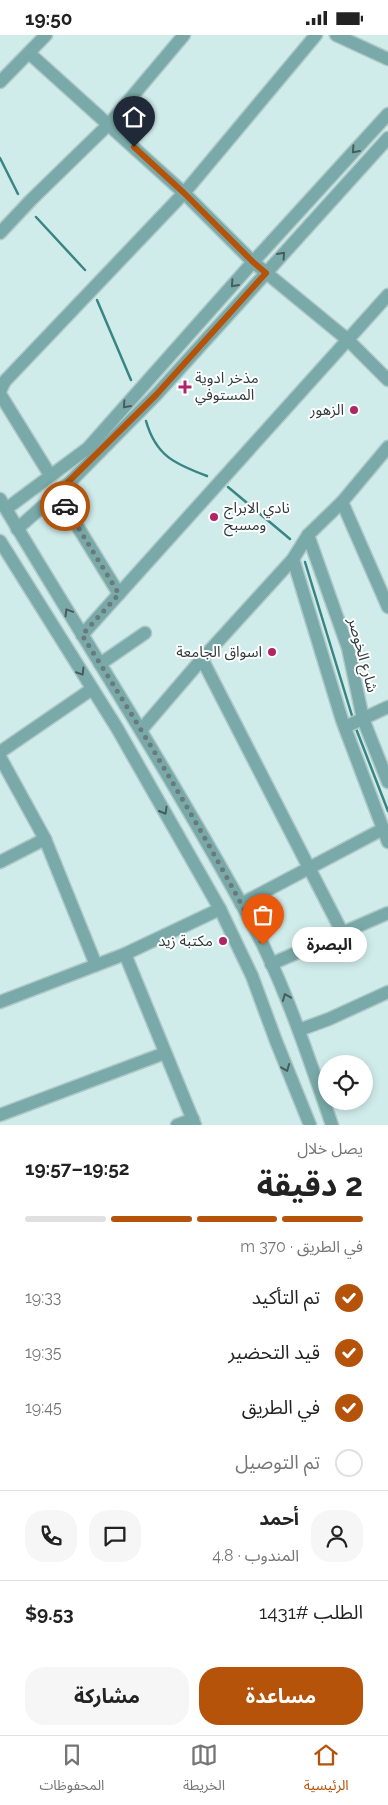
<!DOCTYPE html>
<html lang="ar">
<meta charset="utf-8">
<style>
body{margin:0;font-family:Raleway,"Noto Sans Arabic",sans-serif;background:#f6f6f6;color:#222;direction:rtl;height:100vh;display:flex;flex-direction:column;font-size:19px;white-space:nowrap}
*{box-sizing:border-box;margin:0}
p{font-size:16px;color:#767676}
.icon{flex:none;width:28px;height:28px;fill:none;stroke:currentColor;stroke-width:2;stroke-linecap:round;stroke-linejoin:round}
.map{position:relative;height:1090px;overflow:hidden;direction:ltr}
.sheet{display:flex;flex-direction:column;background:#fff;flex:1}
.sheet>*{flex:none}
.tools{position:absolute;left:318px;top:1020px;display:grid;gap:10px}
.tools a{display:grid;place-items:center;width:55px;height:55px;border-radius:50%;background:#fff;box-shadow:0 2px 8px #0003;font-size:25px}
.pin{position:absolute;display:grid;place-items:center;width:42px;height:42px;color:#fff;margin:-51px -21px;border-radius:50% 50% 50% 0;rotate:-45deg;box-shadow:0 0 5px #0007}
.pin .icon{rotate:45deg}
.courier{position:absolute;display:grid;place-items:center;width:50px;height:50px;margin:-25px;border:4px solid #b45309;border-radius:50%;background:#fff;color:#222;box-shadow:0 1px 6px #0007}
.bubble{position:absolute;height:35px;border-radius:18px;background:#fff;box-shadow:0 2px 8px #0003;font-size:16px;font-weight:700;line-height:35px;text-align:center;direction:rtl}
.headline em{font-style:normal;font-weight:700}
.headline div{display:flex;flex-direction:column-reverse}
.headline{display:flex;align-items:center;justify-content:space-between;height:85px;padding:0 25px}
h1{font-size:32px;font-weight:700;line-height:38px}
.bar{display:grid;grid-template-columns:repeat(4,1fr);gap:8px 5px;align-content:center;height:60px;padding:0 25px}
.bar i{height:6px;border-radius:4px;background:#e0e0e0}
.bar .current{background:#b45309}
.bar p{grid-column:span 4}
.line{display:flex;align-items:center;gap:12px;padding:0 25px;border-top:1px solid #e0e0e0}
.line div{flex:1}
.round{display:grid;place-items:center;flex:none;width:52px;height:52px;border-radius:20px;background:#f6f6f6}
ol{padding:0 25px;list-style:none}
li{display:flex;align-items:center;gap:15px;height:55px}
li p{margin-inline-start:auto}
li .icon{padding:5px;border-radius:50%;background:#b45309;color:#fff;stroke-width:4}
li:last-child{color:#767676}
li i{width:28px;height:28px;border:2px solid #e0e0e0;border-radius:50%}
.action{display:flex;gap:10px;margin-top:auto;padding:10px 25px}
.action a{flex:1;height:58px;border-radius:20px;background:#b45309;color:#fff;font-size:20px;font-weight:700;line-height:58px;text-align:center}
.action a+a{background:#f6f6f6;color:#222}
.status{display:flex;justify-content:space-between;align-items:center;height:35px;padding:0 25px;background:#fff;direction:ltr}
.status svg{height:14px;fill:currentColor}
.tabs{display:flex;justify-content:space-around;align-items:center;height:70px;border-top:1px solid #e0e0e0;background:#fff;font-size:14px;color:#767676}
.tabs a{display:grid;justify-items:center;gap:2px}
.tabs .current{color:#b45309}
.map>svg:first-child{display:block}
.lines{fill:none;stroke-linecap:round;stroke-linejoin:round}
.stream{stroke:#3a8584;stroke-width:2.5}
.minor-casing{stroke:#afc9c8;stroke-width:15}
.minor{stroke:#79aaa9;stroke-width:12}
.oneway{stroke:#465d5c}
.done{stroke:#687a79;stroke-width:5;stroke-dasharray:0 9}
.route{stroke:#b45309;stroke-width:6}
.poi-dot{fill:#af2565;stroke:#fff;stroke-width:2}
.labels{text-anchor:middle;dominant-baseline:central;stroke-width:4;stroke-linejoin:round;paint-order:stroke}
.poi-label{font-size:15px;fill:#303c3b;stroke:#fff;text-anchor:end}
.street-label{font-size:15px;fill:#303c3b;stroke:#fff}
</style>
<div class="status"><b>19:50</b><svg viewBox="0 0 49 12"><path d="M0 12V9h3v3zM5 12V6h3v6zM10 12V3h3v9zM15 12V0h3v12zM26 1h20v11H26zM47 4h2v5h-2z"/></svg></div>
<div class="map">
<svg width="388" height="1090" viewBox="0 0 388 1090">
<rect width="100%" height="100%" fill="#cfeceb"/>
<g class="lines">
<g class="stream">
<path d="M0,123L18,159"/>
<path d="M36,182L85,235"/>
<path d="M97,265L131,345"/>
<path d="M146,386C156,421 175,429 207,441"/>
<path d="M228,452L290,504"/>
<path d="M305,527L353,684"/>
<path d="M355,691L388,776"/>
</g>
<defs>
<g id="minor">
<path d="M336,0L388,24"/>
<path d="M29,18L184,158L253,227L348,305L388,345"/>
<path d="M0,47L46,0"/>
<path d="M0,198L31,165L109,89L184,0"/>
<path d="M0,356L5,346L184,158L316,0"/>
<path d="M0,359L50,440"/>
<path d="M57,458L119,559"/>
<path d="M0,464C60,565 123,664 182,765C210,813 238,860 263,910C291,968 311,1030 332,1090"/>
<path d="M342,467L388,572"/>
<path d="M6,474L88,413L253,227L388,79"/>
<path d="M17,494L69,448L156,360L388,103"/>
<path d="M308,500L348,613L363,684L388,747"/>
<path d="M0,506L117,693L220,874L252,941L276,1006L310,1090"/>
<path d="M293,524L342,685L388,807"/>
<path d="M82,600L388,260"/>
<path d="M202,624L342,897"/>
<path d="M100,629L145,598"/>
<path d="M345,692L388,672"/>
<path d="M141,695L202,624L293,524L308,500L342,467L388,412"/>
<path d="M0,717L92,654"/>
<path d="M0,722L45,804L96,930"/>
<path d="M0,827L45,804"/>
<path d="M241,869L383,794"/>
<path d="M125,919L195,1090"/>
<path d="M271,929L388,878"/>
<path d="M0,967L125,919L220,874"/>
<path d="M299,995L329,984L388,957"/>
<path d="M0,1080L165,1018"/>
<path d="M177,1090L193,1084"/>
</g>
</defs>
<use href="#minor" class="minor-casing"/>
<use href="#minor" class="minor"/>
</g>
<defs><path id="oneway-chevron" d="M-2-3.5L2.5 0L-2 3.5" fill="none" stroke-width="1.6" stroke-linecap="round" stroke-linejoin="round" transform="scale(1.25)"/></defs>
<g class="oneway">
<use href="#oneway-chevron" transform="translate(355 115) rotate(132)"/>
<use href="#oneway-chevron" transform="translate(282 220) rotate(-48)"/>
<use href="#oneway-chevron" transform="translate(234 249) rotate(132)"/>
<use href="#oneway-chevron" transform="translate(126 370) rotate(132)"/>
<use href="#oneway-chevron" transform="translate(68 577) rotate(-121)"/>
<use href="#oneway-chevron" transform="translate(81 637) rotate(58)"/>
<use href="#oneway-chevron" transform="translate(164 776) rotate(60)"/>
<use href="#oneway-chevron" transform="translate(286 962) rotate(-112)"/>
<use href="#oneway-chevron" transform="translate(286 1033) rotate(68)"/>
</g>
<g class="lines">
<path class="done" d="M65,471L119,559L82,600C146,701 208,804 263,910"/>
<path class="route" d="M65,471L57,458L156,360L266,238L253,227L184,158L134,112"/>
</g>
<g class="poi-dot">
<path d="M182.5 344.5h5v5h5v5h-5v5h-5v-5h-5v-5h5z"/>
<circle cx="354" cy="375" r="5"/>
<circle cx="214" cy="482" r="5"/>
<circle cx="272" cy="617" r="5"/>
<circle cx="223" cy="906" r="5"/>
</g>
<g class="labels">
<g class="poi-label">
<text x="195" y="343" text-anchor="start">مذخر ادویة<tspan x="195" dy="17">المستوفي</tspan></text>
<text x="344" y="375">الزهور</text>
<text x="224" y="473" text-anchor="start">نادي الابراج<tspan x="224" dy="17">ومسبح</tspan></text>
<text x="262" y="617">اسواق الجامعة</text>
<text x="213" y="906">مكتبة زيد</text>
</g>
<g class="street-label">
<text transform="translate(363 620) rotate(75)">شارع الخوصر</text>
</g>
</g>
</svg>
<div class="tools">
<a><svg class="icon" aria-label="locate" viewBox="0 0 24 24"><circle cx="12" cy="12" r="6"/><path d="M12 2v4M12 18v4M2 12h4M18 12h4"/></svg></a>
</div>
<div class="pin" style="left:263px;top:910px;background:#ea580c"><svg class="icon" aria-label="bag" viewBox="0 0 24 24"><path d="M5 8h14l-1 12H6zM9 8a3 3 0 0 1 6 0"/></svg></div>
<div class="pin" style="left:134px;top:112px;background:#1f2937"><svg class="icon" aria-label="home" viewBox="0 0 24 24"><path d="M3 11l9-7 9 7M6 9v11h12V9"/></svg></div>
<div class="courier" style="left:65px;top:471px"><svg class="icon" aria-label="car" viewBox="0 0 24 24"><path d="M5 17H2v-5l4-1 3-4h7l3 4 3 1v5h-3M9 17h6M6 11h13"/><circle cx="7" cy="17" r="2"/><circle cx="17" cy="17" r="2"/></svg></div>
<div class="bubble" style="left:292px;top:892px;width:75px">البصرة</div>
</div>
<section class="sheet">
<div class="headline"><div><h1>2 دقيقة</h1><p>يصل خلال</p></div><em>19:52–19:57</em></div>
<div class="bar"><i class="current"></i><i class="current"></i><i class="current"></i><i></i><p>في الطريق · 370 m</p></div>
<ol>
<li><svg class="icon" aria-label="check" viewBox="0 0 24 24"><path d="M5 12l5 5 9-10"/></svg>تم التأكيد<p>19:33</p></li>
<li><svg class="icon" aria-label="check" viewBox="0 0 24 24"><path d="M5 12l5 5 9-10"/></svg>قيد التحضير<p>19:35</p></li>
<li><svg class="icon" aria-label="check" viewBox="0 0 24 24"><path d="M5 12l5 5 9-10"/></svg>في الطريق<p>19:45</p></li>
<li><i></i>تم التوصيل</li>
</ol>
<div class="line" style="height:90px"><a class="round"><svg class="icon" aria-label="person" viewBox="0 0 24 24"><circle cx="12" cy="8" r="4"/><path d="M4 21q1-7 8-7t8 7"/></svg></a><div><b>أحمد</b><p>المندوب · 4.8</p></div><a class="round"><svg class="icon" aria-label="chat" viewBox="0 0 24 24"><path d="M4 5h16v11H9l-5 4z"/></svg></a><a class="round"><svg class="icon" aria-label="phone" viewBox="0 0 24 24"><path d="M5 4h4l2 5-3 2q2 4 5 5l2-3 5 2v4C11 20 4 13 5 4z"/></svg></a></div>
<div class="line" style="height:65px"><div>الطلب #1431</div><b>$9.53</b></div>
<div class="action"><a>مساعدة</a><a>مشاركة</a></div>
</section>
<nav class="tabs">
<a class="current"><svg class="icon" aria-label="home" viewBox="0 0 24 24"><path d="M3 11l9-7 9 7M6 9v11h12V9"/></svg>الرئيسية</a>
<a><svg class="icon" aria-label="map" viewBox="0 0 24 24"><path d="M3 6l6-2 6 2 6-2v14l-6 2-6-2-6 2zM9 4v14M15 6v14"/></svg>الخريطة</a>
<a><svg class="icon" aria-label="saved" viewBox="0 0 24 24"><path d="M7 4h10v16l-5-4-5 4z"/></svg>المحفوظات</a>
</nav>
